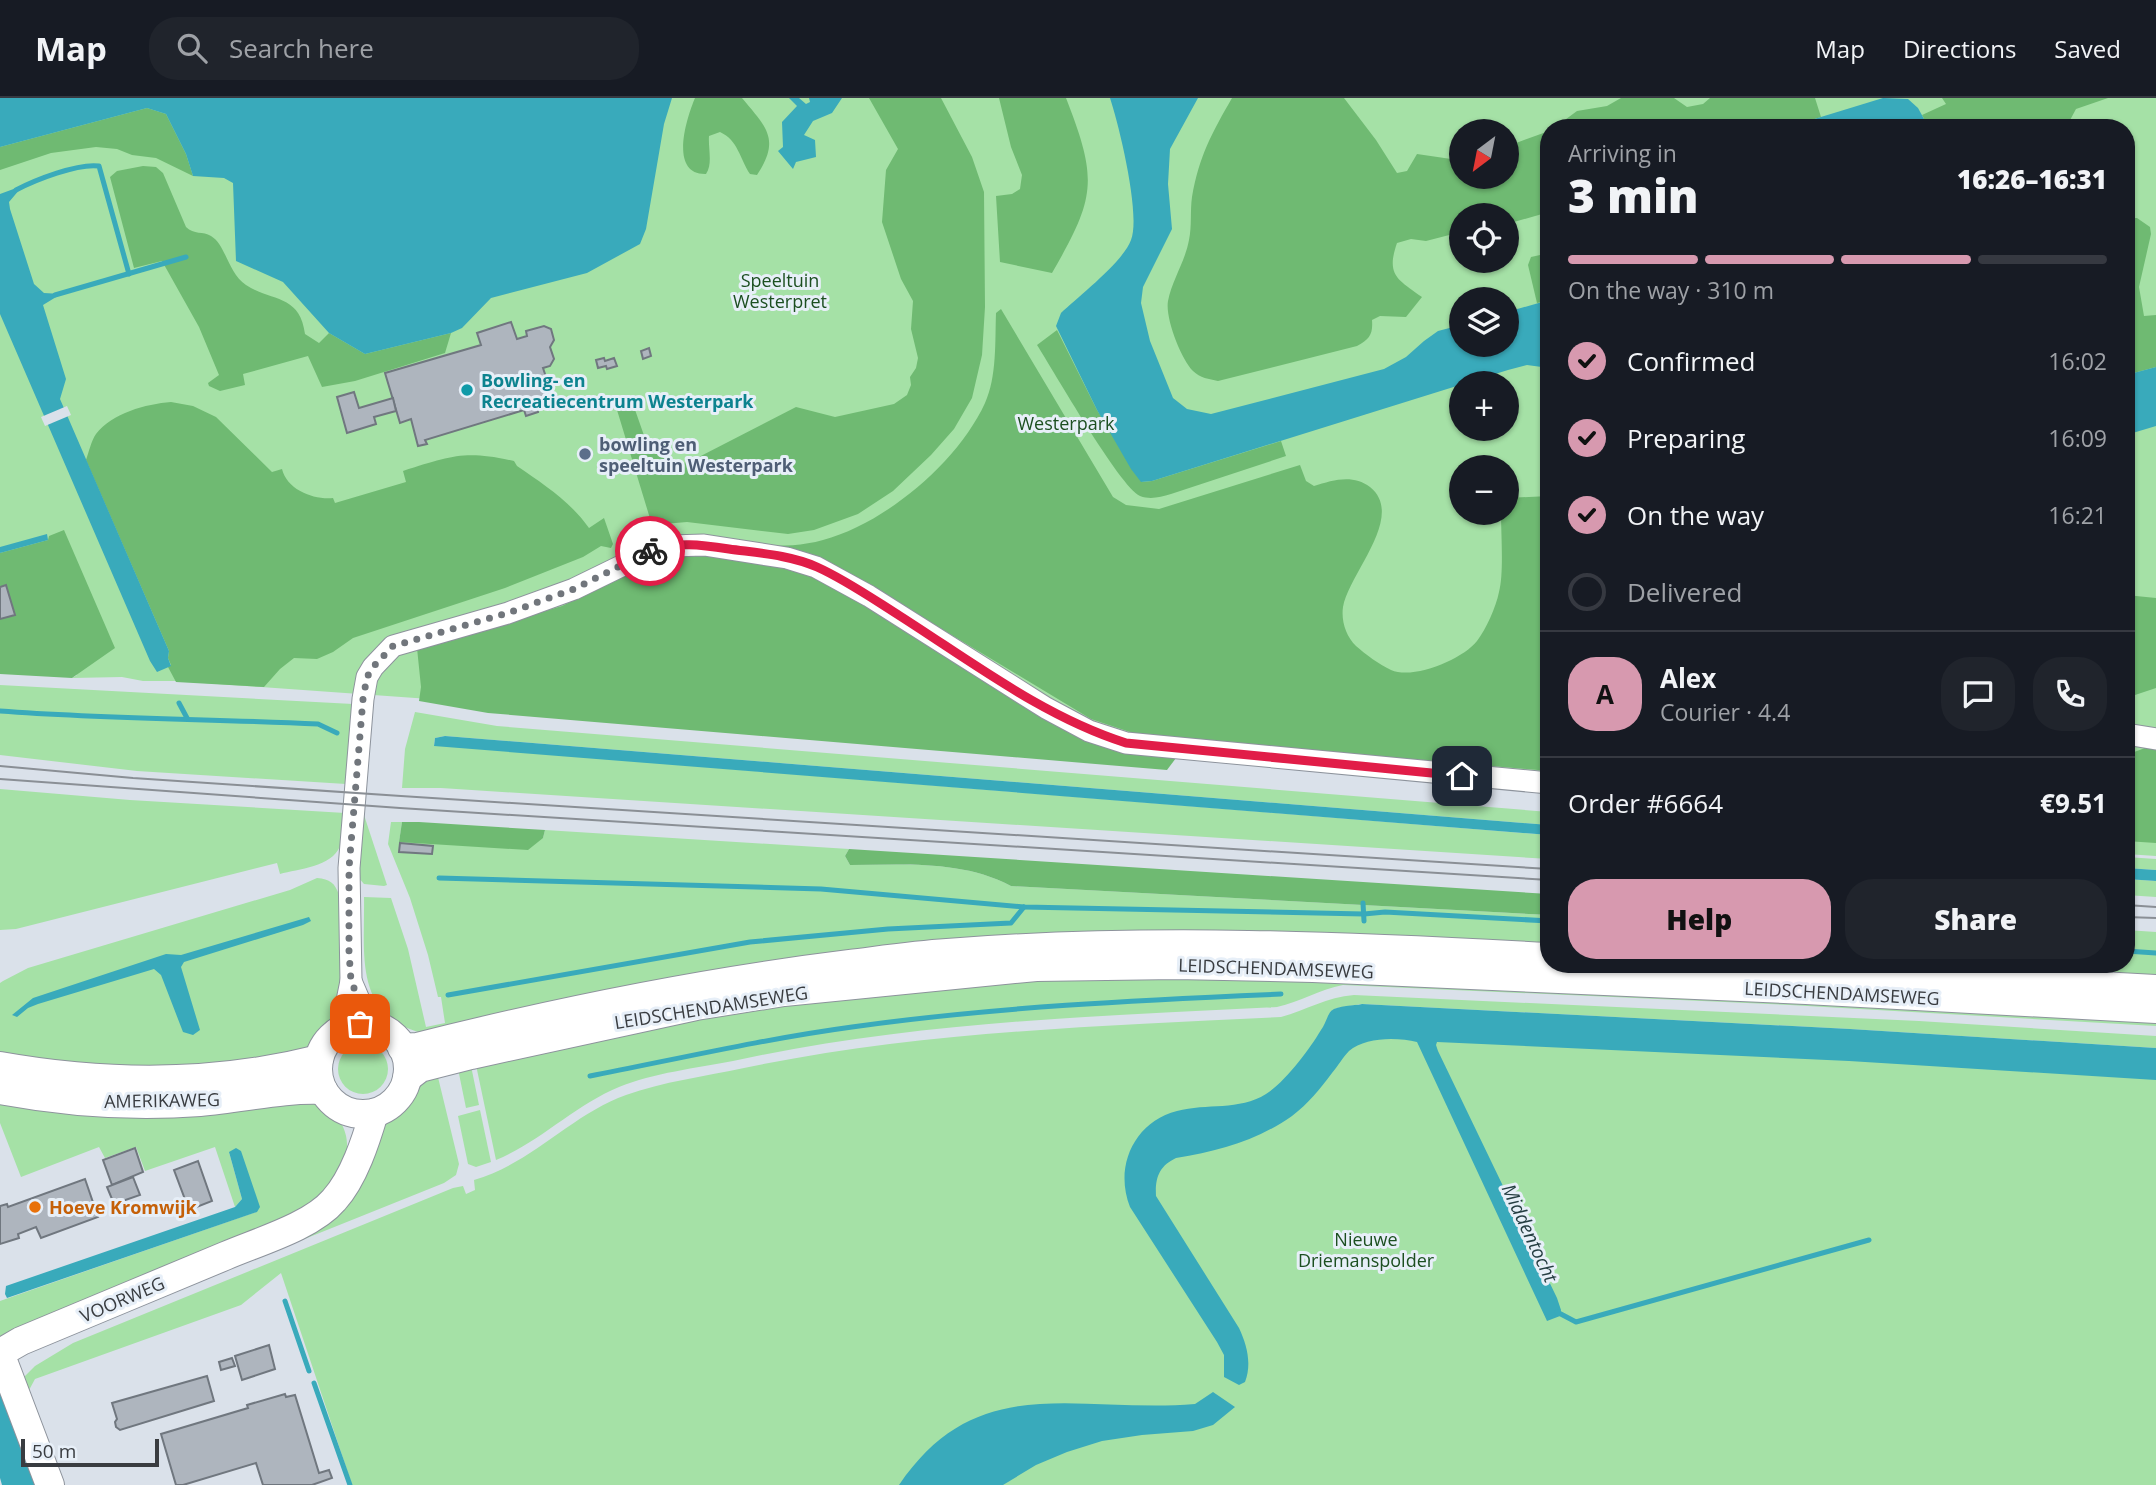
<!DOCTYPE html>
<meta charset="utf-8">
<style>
body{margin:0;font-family:"Open Sans",sans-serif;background:#20242c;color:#f1f3f6;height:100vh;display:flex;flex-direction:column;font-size:26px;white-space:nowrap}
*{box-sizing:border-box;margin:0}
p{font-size:23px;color:#9ea1a6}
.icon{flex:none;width:38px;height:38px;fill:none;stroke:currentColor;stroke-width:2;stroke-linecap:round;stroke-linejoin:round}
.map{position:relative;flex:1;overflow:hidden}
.sheet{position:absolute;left:1540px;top:21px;width:595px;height:854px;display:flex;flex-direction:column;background:#171b24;border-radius:28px;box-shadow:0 2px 5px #0004}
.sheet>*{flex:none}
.needle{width:46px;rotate:212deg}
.tools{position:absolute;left:1449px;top:21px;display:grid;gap:14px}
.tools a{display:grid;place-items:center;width:70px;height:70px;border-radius:50%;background:#171b24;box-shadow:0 2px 5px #0004;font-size:35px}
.scale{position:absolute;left:21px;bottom:18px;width:138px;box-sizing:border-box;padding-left:7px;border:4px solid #393c40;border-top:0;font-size:19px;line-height:24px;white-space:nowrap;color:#393c40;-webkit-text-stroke:5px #e7eff8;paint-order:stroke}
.pin{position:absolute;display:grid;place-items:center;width:60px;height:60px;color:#fff;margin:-30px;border-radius:14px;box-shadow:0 4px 10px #0006}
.courier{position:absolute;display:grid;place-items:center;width:70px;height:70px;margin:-35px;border:5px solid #e11d48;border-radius:50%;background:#fff;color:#222;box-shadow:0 2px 9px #0007}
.overview em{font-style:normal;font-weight:800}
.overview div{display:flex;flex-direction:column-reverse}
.overview{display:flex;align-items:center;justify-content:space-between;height:119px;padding:0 28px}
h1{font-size:46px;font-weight:800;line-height:52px}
.bar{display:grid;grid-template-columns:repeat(4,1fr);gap:10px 7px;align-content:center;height:84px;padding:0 28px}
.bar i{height:9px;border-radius:5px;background:#363941}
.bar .current{background:#d799af}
.bar p{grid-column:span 4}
.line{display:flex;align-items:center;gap:18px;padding:0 28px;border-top:2px solid #363941}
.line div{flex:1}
.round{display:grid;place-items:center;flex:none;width:74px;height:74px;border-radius:28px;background:#20242c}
ol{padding:0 28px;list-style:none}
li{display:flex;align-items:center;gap:21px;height:77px}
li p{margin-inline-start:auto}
li .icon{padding:7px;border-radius:50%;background:#d799af;color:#111;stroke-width:4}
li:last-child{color:#9ea1a6}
li i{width:38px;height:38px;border:4px solid #363941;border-radius:50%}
.cta{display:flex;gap:14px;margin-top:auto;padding:14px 28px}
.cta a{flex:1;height:80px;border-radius:28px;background:#d799af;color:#111;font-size:28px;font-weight:800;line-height:80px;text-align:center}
.cta a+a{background:#20242c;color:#f1f3f6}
header{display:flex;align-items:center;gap:42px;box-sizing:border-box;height:98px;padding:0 35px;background:#171b24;border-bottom:2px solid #363941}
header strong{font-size:33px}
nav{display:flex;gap:38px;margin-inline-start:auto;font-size:24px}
.search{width:490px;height:63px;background:#20242c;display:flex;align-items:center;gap:18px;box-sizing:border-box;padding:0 24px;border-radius:28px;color:#9ea1a6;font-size:26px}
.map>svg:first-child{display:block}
.green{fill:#a5e1a6;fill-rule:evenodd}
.forest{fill:#6fba72}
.water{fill:#39aabb}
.pier{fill:#dae1ea}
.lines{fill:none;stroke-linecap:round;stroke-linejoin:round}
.stream{stroke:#39aabb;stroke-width:5}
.building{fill:#aeb5be;stroke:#70777f;stroke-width:2}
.street-casing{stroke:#8d939c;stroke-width:23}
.secondary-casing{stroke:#8d939c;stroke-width:30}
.street{stroke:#fff;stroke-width:21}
.secondary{stroke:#fff;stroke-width:28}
.tram{stroke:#8a8f95;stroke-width:2}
.done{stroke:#71767c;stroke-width:7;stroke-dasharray:0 12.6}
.route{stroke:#e11d48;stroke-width:9}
.culture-dot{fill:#0f9aa8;stroke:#e7eff8;stroke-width:2.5}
.service-dot{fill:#5c6f8a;stroke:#e7eff8;stroke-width:2.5}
.food-dot{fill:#e8710a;stroke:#e7eff8;stroke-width:2.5}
.labels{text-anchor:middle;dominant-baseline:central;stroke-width:6;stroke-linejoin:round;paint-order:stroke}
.park-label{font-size:18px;fill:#1c4f20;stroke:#e7eff8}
.culture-label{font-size:18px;font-weight:bold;fill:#0d838f;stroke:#e7eff8;text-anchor:start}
.service-label{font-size:18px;font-weight:bold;fill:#4e5e75;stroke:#e7eff8;text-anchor:start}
.street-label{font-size:18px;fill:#393c40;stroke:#e7eff8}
.food-label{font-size:18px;font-weight:bold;fill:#c56008;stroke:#e7eff8;text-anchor:start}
.water-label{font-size:19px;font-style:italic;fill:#253e42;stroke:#e7eff8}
</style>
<header>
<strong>Map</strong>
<div class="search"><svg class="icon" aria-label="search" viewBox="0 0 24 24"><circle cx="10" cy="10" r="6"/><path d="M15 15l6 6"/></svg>Search here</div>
<nav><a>Map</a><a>Directions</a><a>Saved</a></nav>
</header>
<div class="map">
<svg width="2156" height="1387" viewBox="0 0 2156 1387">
<rect width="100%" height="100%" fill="#dae1ea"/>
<g class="green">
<path d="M0,0H2156V758L2126,756V30H1549V681L176,583H143L122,579L72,580L77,577L0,453ZM1461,33H1507V79H1461ZM1461,117H1507V163H1461ZM1461,201H1507V247H1461ZM1461,285H1507V331H1461ZM1461,369H1507V415H1461Z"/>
<path d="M0,587L353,606L346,686L137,673L0,657Z"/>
<path d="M415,614L497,628L1549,714V727L445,638L435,640L434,647L1549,737V761L441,690H402L405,651Z"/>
<path d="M0,691L130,702L345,715C344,725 344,738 340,748C332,769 298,771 280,776L277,765L16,831L0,832Z"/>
<path d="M363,714L387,787L384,788L364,786L358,779Z"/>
<path d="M391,724H402L399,744L543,740L545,732L849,751L845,758L850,767C905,767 961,762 1011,788L1549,817V855L1260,841L421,935C353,915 365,856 364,799L391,800L408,851L426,929L445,925L441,899H438L428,857L410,800L388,746Z"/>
<path d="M2126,759L2156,761V772L2126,770Z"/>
<path d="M317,780C330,781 335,785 339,797L341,910L335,925L313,951L165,976L0,963V885L3,883L28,870L290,792Z"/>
<path d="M2126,781L2156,783V799L2126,797Z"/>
<path d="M2126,832L2156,834V877L2123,875L2068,879L1792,866H2126Z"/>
<path d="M1158,873L2156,917V928L1790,907L1343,887C1320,891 1300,904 1277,909C1095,918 912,924 733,963C697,970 653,975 619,989C575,1007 540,1044 496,1062L476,967L503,956L871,889Z"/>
<path d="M1354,897L1919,923L2156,938V950L1850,931L1362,906L1337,910L1330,914L2156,958V1387H352L281,1175L241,1207L35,1281L28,1294L23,1280L35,1268L73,1245L453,1090L463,1088L466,1096L475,1092L474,1082C531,1066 572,1016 626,997C662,984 706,978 744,970C921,933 1101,928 1281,919C1306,912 1327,899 1354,897Z"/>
<circle cx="363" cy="971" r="25"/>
<path d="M470,963L479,1007L466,1010L457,966Z"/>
<path d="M436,971L459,1066L456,1077L444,1085L292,1146L384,1021C403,1005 417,987 436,971Z"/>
<path d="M0,999L319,1002C368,1036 346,1082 306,1111L0,1239V1203L256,1114L229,1054L242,1101L235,1109L215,1049L145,1073L136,1049L105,1060L99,1049L21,1079L0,1025Z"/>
<path d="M480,1012L491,1064L476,1069L468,1066L458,1018Z"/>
</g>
<g class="forest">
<path d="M695,0H742C766,29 781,41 757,77L750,76C740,61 738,42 720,34L709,38C708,50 713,66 706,76C668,77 687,19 695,0Z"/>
<path d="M869,0H941L972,59L984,94L985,209L982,257L972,300L954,331L931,357L893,393L858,416L814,432L788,436L687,424L652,427L617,312L633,306L647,346L659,353L674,368L693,362L796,309L835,319L894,306L907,297L911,287L910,279L916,270L918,260L911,231L913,203L901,181L882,124L886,72L898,51Z"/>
<path d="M999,0H1066C1098,82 1096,99 1052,175L1000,164L996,98L1012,96L1020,91L1022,77L1011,49Z"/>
<path d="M1232,0H1344L1376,42L1397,75L1407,73L1417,56L1451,61L1461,58V79H1507V40L1516,45L1549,33V114L1507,126V117H1461V134L1426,143L1411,141L1397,145C1386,177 1397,181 1422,199L1406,219L1380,218L1372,222C1373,236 1370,241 1357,248L1218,283C1209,281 1200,280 1193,273C1181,261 1165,220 1168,203C1172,182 1185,164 1189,142C1192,128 1190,113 1192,99C1199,58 1212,35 1232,0Z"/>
<path d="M1621,0H1674L1687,9L1703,6L1710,0H1815L1821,19L1785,30H1554L1577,13L1607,8Z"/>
<path d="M1942,0H2108L2076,11L2069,24L2052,30H1929L1922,17L1946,6Z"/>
<path d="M147,10L166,16L186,56L193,78L156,60L132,57L117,51L96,49L51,55L0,72V49Z"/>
<path d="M143,68L156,69L163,75L186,129C194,137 203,133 211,138C226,147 228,175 246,187C272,204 300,196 305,236L319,245L329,235L365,256L451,235L445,255L355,283L322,289L308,258L243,276L245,287L220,293L209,288L208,285L219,277L199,229L162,163L134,170L110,79L117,73Z"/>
<path d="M2126,120H2137L2150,129L2151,136L2139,189L2144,218L2156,217V269L2126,277Z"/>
<path d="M1549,155V202L1537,205L1528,167L1531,159Z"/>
<path d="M1001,211L1113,399L1126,407L1159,411L1300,367L1306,383L1314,388C1333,382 1353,376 1370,389C1406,418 1349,475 1343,509C1341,523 1346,538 1356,548C1365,556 1380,567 1391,572C1414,582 1463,561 1477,543C1486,531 1496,509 1499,494C1504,475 1501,436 1501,415H1507V400L1549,398V502L1543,519L1542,544L1549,562V673L1142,638L1091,621L852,477L759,448C781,448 802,448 823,442C886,425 958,364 985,305C997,279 995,243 996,215Z"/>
<path d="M1057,232L1097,312L1142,384L1152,383L1281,343L1286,358L1171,396C1160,399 1151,402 1140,398C1120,389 1053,272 1037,247Z"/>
<path d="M171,304L193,308L216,319L272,374L282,371C287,392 314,402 333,400L335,405L406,384L403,373C451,358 464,352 514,363L517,368C543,386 570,403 589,430L604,420L613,446L611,450L601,448L583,459L505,490L353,540L333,554L317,561L294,560L280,571L264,589L176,584L168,569L171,567L168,560L169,553L86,362C89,354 91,343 96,336C112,315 146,306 171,304Z"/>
<path d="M64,432L115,550L72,580L0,576V455L48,442L49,438Z"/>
<path d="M697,455L782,467L819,479L1037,616L1176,660L1167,672L488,615L419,603L421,589L417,550L562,508L660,459Z"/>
<path d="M2126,497L2156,500V590L2126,600Z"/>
<path d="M2145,650L2156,651V745L2126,743V657Z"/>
<path d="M402,724H419L545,732L543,740L528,752L399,744Z"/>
<path d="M849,751L1549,796V817L1011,788C961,762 905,767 850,767L845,758Z"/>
</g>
<g class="water">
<path d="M0,0H672L664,26L646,131L640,146L587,175L491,200L462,230L451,235L365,256L329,235L283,184L236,163L233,85L224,80L193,78L186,56L166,16L147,10L0,49Z"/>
<path d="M789,0H799L806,6L810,4L809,0H842L832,15L813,23L804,37L815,42L816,59L796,64L793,71L778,53L783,49L782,24L797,8Z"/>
<path d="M1110,0H1198L1170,51L1168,86L1172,131L1143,189L1141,205L1150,243L1173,300L1187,311L1211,316L1384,271L1406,259L1424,243L1438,233L1461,227V247H1507V214L1549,202V270L1527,267L1508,272L1152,383L1141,384L1131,371L1097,312L1056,228L1061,215C1079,198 1123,164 1131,142C1141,117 1119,27 1110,0Z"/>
<path d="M1883,0L1908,1L1918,10L1929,30H1785Z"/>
<path d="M19,89L20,91L9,104L10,111L34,186L44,195L61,196L43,207L66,281L60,301L169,553L168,560L171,568L157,574L150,563L0,216V96Z"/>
<path d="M2156,269V328L2126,337V277Z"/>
<path d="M47,436L48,442L0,455V449Z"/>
<path d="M445,638L1549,727V737L434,648L435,640Z"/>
<path d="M2126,770L2156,772V783L2126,781Z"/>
<path d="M309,819L311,823L303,827L184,864L181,869L200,932L193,937L183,934L161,877L154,871L38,906L28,910L17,919L12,917L33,900L166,856L181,857Z"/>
<path d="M1362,906L1850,931L2156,950V982L1849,963L1437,944L1436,947L1438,953L1557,1200L1561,1212L1560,1218L1547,1223L1417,944C1397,939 1365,939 1349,953C1343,959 1338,968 1332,975C1320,991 1308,1006 1292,1018C1256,1043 1219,1053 1176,1060C1159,1068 1155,1080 1156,1098L1239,1230C1247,1247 1252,1266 1245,1284L1239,1287L1224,1279V1257L1217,1244L1130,1109C1114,1069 1134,1024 1177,1013C1207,1005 1239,1013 1266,996C1285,984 1309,952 1321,932C1325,927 1327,918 1331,913C1338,907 1354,908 1362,906Z"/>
<path d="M236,1050L241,1053L260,1109L257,1114L7,1200L5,1196L6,1188L235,1109L242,1101L229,1054Z"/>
<path d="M0,1290L38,1387H2L0,1380Z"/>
<path d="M1213,1294L1235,1309L1213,1327L1193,1333L1142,1337L1102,1343L1067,1354L1036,1367L1003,1387H899C978,1270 1079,1316 1195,1306Z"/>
</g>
<path class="pier" d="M67,308L71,317L45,328L41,319Z"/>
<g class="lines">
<g class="stream">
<path d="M16,92C35,82 78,65 99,68L129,176"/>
<path d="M55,197L186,159"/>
<path d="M179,605L187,620"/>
<path d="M0,613C106,621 212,621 318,626L337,635"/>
<path d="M439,780L821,791L1024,809L1364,816L1385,814L1549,823"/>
<path d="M1363,805L1364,823"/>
<path d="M2126,853L2156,855"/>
<path d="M448,897L750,844L888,831L1011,825L1024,809"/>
<path d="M590,978C677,961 764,941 852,929C994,909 1138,902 1281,896"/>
<path d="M285,1203L309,1273"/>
<path d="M1557,1214L1576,1224L1869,1142"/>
<path d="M314,1285L350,1387"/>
</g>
</g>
<g class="building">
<path d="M511,224L517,241L527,238L526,233L544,228L551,231L554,242L550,249L554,261L550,268L543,270L547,282L541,283L548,305L537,309L538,314L526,318L524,312L425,342L427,346L418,348L411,321L400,325L385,275L481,247L477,235Z"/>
<path d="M649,250L651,258L643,261L641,253Z"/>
<path d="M604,260L605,263L614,260L617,268L607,271L606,268L598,270L596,262Z"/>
<path d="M354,294L359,310L393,300L396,313L374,319L376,326L347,335L337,299Z"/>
<path d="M6,487L15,517L0,521V489Z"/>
<path d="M400,745L433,748L432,756L399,754Z"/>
<path d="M135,1050L143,1074L112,1087L103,1062Z"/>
<path d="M198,1063L212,1103L189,1112L174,1072Z"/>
<path d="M133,1079L140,1097L114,1106L107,1089Z"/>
<path d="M85,1081L98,1119L41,1140L36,1129L18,1136L19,1140L0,1146V1108L7,1106L8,1109Z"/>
<path d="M269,1247L275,1271L242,1282L235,1258Z"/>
<path d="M232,1260L235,1268L221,1272L219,1264Z"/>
<path d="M207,1278L214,1303L120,1332L116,1329L115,1324L117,1321L112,1305Z"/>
<path d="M285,1296L286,1299L295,1297L319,1375L329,1372L332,1380L312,1387H263L256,1365L183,1387H176L161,1336L248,1310L247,1307Z"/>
</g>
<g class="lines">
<defs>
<g id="street">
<path d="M2126,636L2156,641"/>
<path d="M351,883L370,927"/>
<path d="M341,932L351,883L349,770L363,601L367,579L373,569L393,548L508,515L574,491L654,452L670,448L704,447L787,460L816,469L869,498L1046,610L1089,633L1126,645L1549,685"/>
</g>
<g id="secondary">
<path d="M1699,866L2156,891"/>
<circle cx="363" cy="971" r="45"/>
<path d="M402,950L417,949C560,913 704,884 850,866C882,862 915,857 947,855C1148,839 1348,848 1549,859"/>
<path d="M0,968C107,987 213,988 319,961"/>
<path d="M407,980L420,970L471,957L696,908L784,894L1036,869L1176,867L1313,870L1806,892L2156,911"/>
<path d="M0,992C64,1004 134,1009 200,1004C241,1001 282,990 323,992"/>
<path d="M50,1387L0,1255L21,1243C89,1215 157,1186 225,1158C257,1144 311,1129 334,1102C354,1080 366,1042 374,1015"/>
</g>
</defs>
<use href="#street" class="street-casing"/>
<use href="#secondary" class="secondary-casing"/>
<use href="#street" class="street"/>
<use href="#secondary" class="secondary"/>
<g class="tram">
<path d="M0,668L133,680L401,698L1549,771"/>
<path d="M0,681L400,710L1549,782"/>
<path d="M2126,807L2156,809"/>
<path d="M2126,819L2156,820"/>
</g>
</g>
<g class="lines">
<path class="done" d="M360,926L370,927L351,883L349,854V770L363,601L367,579L373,569L393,548L508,515L574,491L650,453"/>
<path class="route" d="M650,453C675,443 703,447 729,451C758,455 790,457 817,469C846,482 873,501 900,518C972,564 1044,619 1126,645L1462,678"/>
</g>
<circle class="culture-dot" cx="467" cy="292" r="7"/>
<circle class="service-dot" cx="585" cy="356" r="7"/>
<circle class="food-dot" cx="35" cy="1109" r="7"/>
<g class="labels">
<g class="park-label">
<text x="780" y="182">Speeltuin<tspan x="780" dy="21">Westerpret</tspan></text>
<text x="1066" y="325">Westerpark</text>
<text x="1366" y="1141">Nieuwe<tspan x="1366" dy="21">Driemanspolder</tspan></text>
</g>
<g class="culture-label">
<text x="481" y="282">Bowling- en<tspan x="481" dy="21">Recreatiecentrum Westerpark</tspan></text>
</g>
<g class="service-label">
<text x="599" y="346">bowling en<tspan x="599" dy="21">speeltuin Westerpark</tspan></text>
</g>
<g class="street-label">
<text transform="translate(1276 870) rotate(2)">LEIDSCHENDAMSEWEG</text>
<text transform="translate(1842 895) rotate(3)">LEIDSCHENDAMSEWEG</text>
<text transform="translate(711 909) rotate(-9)">LEIDSCHENDAMSEWEG</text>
<text transform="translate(162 1002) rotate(-1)">AMERIKAWEG</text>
<text transform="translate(122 1201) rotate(-23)">VOORWEG</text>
</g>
<g class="food-label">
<text x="49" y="1109">Hoeve Kromwijk</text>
</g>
<g class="water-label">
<text transform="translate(1530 1135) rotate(65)">Middentocht</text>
</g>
</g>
</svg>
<div class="tools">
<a><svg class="needle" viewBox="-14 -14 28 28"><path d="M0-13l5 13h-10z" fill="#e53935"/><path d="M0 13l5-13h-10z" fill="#9ea1a6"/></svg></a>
<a><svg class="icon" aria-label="locate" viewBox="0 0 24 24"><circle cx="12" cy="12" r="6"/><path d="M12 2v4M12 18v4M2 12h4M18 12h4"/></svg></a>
<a><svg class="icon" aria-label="layers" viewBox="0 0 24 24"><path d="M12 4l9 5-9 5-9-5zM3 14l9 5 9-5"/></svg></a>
<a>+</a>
<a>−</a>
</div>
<div class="scale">50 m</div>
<div class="pin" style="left:360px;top:926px;background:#ea580c"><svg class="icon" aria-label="bag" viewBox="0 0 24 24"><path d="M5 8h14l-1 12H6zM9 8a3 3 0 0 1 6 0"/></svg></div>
<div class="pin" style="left:1462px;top:678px;background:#1f2937"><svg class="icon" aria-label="home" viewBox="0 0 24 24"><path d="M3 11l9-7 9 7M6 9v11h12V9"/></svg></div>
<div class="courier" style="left:650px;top:453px"><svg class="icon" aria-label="bike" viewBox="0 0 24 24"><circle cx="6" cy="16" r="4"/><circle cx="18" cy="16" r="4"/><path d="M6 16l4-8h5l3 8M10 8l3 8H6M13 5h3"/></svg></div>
<section class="sheet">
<div class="overview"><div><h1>3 min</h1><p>Arriving in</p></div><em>16:26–16:31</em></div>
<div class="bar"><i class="current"></i><i class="current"></i><i class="current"></i><i></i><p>On the way · 310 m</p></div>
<ol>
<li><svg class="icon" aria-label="check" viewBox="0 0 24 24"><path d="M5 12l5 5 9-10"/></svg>Confirmed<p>16:02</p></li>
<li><svg class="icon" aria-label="check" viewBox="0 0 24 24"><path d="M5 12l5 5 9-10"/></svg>Preparing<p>16:09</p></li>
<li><svg class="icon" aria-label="check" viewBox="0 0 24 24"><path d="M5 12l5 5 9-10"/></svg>On the way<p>16:21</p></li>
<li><i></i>Delivered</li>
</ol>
<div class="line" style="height:126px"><b class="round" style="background:#d799af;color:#111">A</b><div><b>Alex</b><p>Courier · 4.4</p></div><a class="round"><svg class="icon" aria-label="chat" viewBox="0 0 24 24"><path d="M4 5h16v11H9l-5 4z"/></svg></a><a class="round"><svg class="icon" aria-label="phone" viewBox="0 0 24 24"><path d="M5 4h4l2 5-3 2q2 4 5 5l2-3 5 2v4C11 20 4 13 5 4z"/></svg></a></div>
<div class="line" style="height:91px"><div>Order #6664</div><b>€9.51</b></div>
<div class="cta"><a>Help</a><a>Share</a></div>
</section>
</div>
